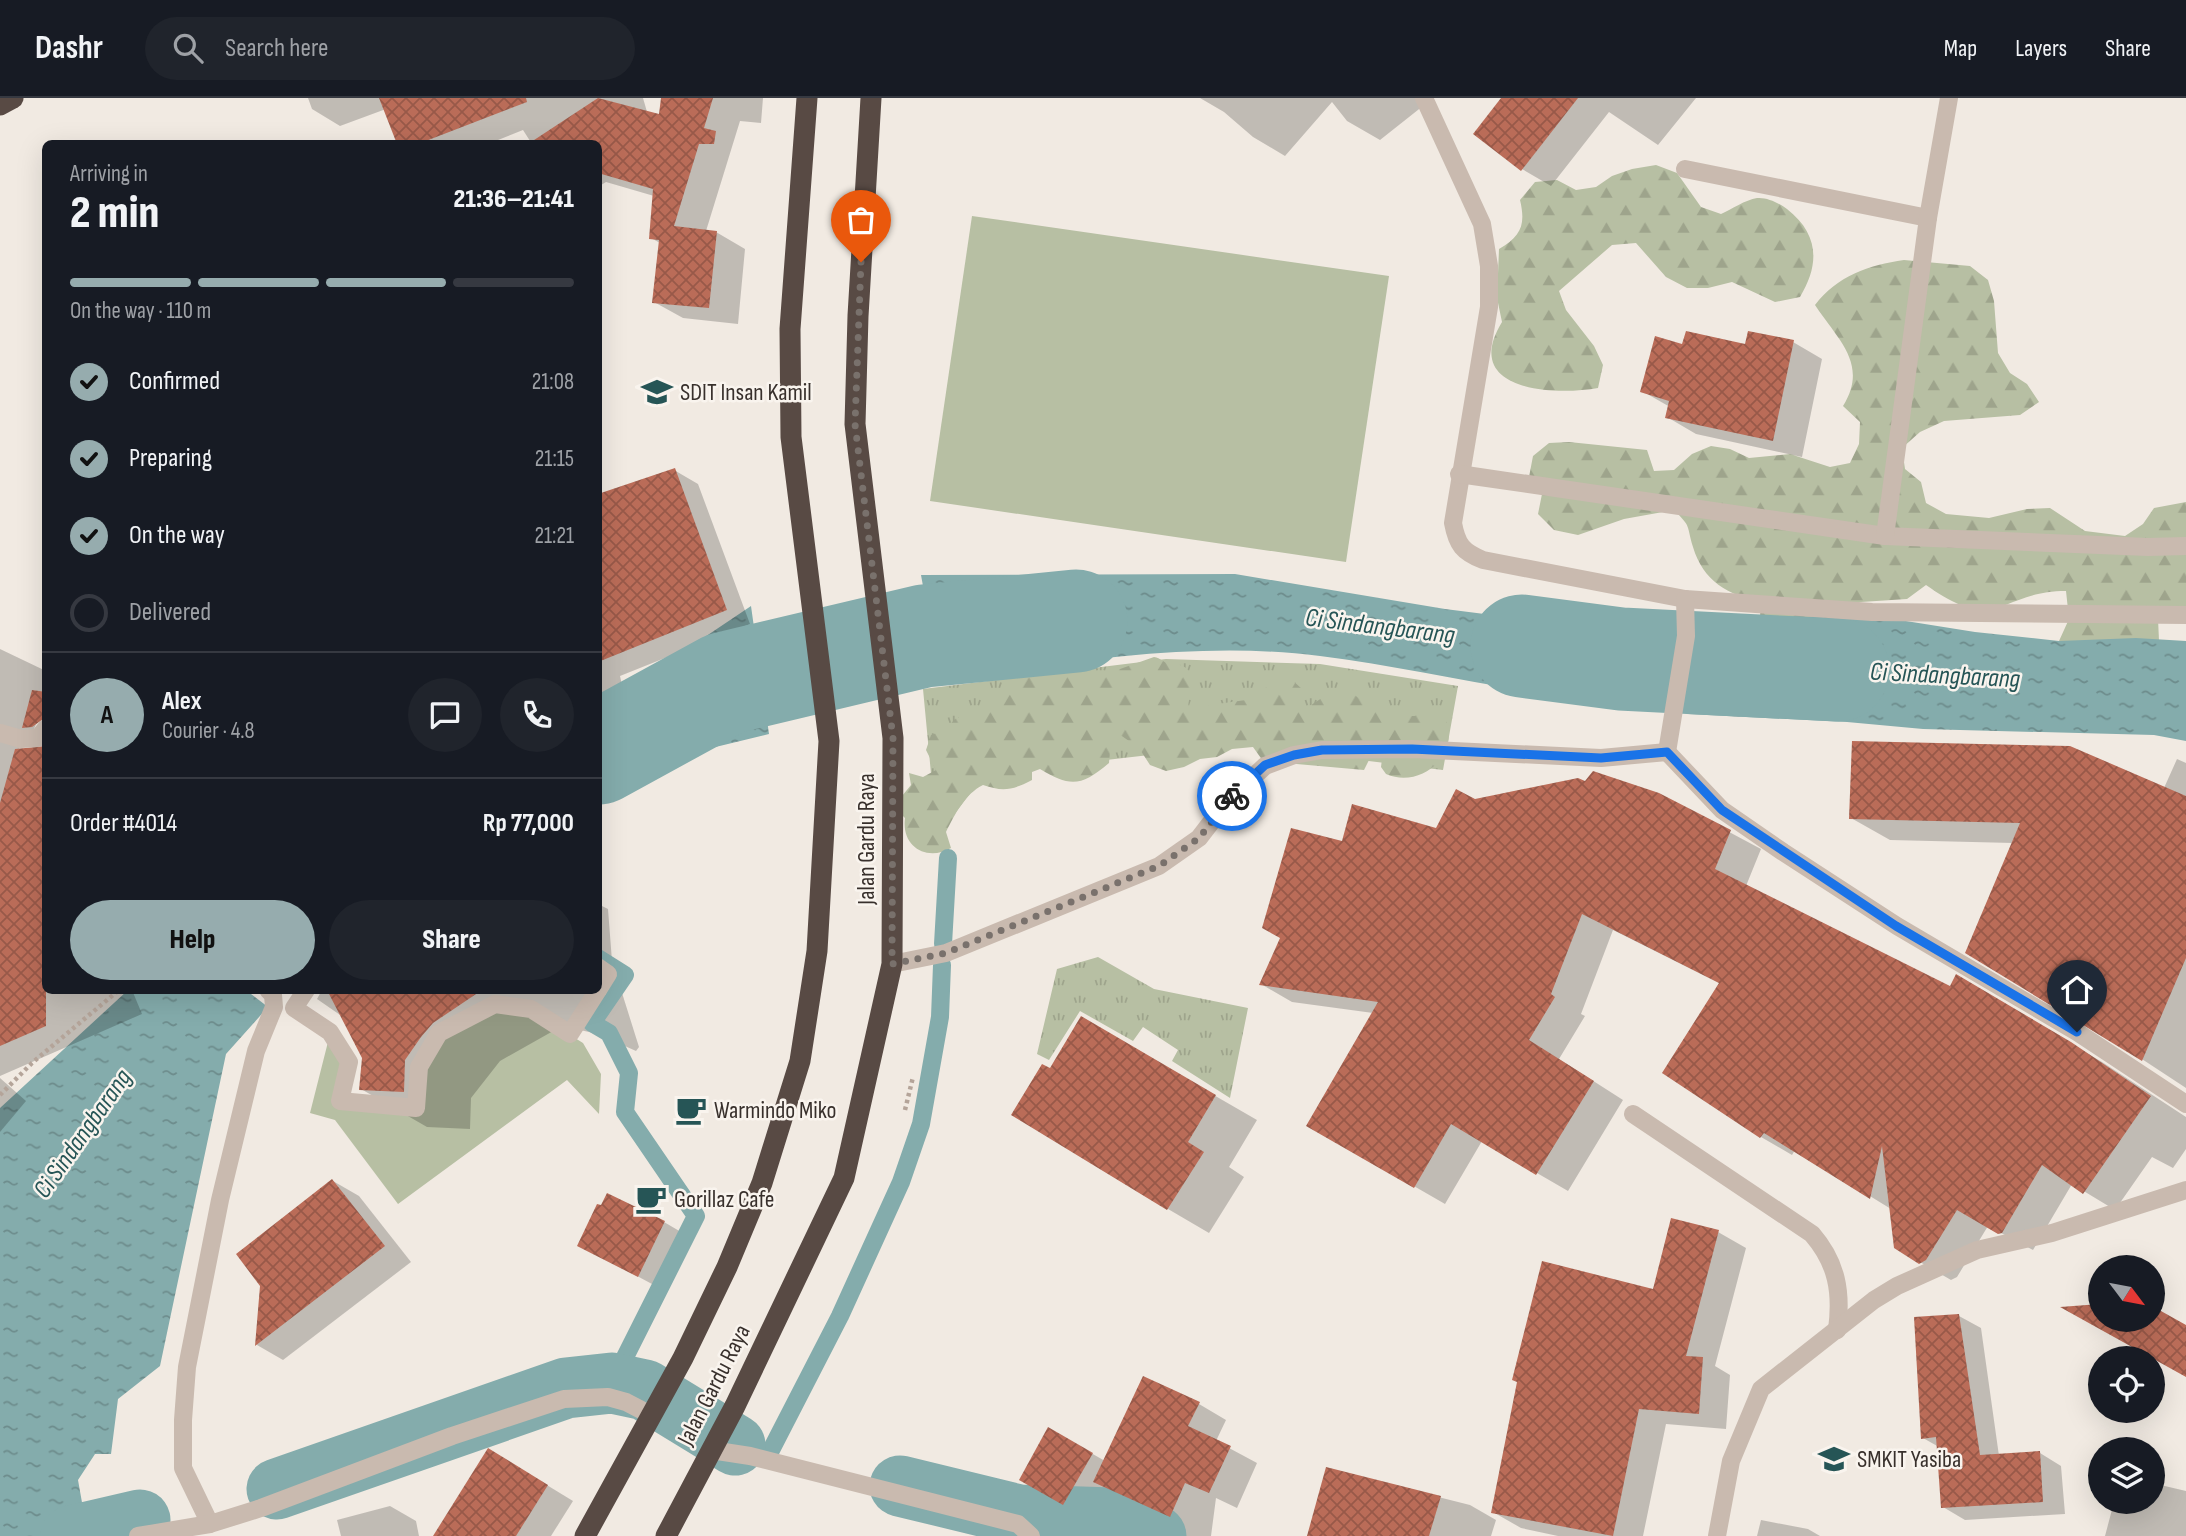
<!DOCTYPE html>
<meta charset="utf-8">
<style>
body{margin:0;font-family:"Sofia Sans Condensed",sans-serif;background:#20242c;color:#f1f3f6;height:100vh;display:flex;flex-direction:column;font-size:26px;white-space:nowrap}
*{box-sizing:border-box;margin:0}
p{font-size:23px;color:#9ea1a6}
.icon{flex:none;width:38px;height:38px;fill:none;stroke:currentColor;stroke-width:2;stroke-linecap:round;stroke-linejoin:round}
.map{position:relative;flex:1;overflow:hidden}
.panel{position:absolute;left:42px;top:42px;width:560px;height:854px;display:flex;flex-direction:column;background:#171b24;border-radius:10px;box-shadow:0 7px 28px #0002}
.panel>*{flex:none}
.needle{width:46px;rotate:122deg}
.fabs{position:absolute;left:2088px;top:1157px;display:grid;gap:14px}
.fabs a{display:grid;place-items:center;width:77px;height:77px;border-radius:50%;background:#171b24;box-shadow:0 7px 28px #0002;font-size:35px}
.pin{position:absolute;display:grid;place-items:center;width:60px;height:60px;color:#fff;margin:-72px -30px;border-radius:50% 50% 50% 0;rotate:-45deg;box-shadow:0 0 7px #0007}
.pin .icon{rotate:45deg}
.courier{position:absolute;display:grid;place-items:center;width:70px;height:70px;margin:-35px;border:5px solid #1a73e8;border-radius:50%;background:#fff;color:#222;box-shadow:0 2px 9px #0007}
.headline em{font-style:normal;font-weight:800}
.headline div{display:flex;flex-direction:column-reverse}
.headline{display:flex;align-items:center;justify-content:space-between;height:119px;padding:0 28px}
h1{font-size:46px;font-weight:800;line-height:52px}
.bar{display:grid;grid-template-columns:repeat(4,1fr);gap:10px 7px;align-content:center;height:84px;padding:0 28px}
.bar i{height:9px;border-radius:5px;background:#363941}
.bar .active{background:#96acae}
.bar p{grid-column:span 4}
.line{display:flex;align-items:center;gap:18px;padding:0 28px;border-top:2px solid #363941}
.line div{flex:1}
.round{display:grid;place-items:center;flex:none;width:74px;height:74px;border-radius:37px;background:#20242c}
ol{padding:0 28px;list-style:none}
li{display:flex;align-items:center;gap:21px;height:77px}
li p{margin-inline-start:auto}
li .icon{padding:7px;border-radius:50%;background:#96acae;color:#111;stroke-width:4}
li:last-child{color:#9ea1a6}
li i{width:38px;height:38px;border:4px solid #363941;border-radius:50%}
.cta{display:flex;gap:14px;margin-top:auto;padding:14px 28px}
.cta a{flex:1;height:80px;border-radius:42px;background:#96acae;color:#111;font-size:28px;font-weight:800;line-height:80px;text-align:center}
.cta a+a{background:#20242c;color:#f1f3f6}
header{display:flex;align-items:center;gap:42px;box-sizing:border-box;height:98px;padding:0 35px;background:#171b24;border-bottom:2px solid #363941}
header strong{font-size:33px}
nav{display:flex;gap:38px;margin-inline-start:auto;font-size:24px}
.search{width:490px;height:63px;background:#20242c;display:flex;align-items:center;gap:18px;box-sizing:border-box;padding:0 24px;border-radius:38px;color:#9ea1a6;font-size:26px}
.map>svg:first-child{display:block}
.grass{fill:url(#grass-tufts)}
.forest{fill:url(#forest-firs)}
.green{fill:#b7bfa3}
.water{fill:url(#water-ripples)}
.shadow{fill:#0003}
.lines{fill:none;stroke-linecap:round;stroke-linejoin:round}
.stream{stroke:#84acac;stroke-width:18}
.canal{stroke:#84acac;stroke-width:61}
.river{stroke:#84acac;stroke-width:103}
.building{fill:url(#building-cross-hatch)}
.path{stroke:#b4a499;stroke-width:4.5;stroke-dasharray:3.5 3.5;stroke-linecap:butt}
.minor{stroke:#c9baaf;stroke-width:18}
.highway{stroke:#584a44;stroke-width:21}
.done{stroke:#79716c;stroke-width:7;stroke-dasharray:0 12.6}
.route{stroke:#1a73e8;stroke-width:9}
.labels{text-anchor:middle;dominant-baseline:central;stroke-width:5;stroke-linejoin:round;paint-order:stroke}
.poi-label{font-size:24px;fill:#38302c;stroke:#f9f4ee;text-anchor:start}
.street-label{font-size:24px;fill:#38302c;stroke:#f9f4ee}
.water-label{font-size:26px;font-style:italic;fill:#265556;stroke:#f9f4ee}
</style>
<header>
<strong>Dashr</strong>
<div class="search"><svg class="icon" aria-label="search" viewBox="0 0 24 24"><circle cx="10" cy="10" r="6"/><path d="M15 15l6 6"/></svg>Search here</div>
<nav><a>Map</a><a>Layers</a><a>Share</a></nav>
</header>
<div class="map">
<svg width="2186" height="1438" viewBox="0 0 2186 1438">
<defs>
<pattern id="grass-tufts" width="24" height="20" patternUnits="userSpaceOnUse" patternTransform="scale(1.75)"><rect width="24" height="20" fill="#b7bfa3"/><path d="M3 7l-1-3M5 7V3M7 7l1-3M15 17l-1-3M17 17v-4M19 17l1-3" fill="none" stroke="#9ea48c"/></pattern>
<pattern id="forest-firs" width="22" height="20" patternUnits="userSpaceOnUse" patternTransform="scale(1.75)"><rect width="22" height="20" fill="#b7bfa3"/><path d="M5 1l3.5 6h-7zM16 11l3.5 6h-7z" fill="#9ea48c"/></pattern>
<pattern id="water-ripples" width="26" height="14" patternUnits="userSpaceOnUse" patternTransform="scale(1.75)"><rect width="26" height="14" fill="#84acac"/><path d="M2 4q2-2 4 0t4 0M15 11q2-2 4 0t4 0" fill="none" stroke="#6d8c8c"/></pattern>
<pattern id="building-cross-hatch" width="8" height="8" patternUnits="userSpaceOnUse" patternTransform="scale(1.75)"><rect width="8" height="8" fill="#ba6c58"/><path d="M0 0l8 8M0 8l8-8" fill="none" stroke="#985949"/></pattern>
</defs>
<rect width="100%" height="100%" fill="#f1eae2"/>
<g class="grass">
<path d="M1166,561L1320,566L1458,588L1443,672L1236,647L985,676L937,739L923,591Z"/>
<path d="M1098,859L1154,891L1248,910L1230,1000L1172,963L1178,952L1143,929L1133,943L1080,913L1049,962L1037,956L1057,871Z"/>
</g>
<g class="forest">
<path d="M1656,67L1677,75L1701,109L1721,116C1732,111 1745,102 1757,100C1767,99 1779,105 1787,111C1819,136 1820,166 1800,199L1775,204L1732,184L1708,190H1687L1666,179L1636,145L1612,147L1559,193L1566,212L1594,248L1603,267L1598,290C1553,298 1460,293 1502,224L1497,200L1499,151C1521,138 1526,127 1520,102L1535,84L1557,82L1576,92L1596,89L1612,78L1632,71Z"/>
<path d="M1904,162L1970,168L1988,182L1994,203L1998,255L2010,275L2027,286L2039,304L2020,317L1944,323L1920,334L1902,350L1905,371L1921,384L1926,405L1946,416L1989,420L2027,411L2050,410L2085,433L2125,438L2143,426L2154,410L2186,404V517L2158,520L2159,543H2059L2069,521L2066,493C1998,493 1999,539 1926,487L1907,501L1861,504L1837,510L1836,532L1777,536L1760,519L1761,504C1728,497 1703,483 1693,449C1686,426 1692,430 1674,412L1624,421L1578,437L1554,432L1538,416L1542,396L1529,379L1533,358L1549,345L1569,344L1647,352L1654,373L1674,372L1692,356L1711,348L1730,351L1749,360L1790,356L1830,369L1850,365L1859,346L1860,324L1843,308C1869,266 1838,242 1815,207C1837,178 1869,167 1904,162Z"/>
<path d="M1154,559C1161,560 1163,564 1169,566C1172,567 1176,566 1180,567C1202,574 1183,600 1190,616L1210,607L1253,601L1270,586L1291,581L1302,591L1301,607L1308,609L1325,598L1347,592L1372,609L1385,606L1393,618H1444C1463,654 1422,692 1386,676L1381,669L1382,661L1371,658L1364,672L1263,663L1253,649L1232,651L1217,659L1200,661L1184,669L1166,673L1150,667L1139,650L1119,636L1111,642L1109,665C1081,689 1070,689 1040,671L1032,674V682C1013,692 1003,694 983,687C965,696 955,716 946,734L951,750C927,764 901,749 905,720L899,714L902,698L911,687L909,675L923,679L936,672L926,652L931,637L945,632L955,621L975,612L992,595L1022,588L1035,569L1075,564L1080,569L1103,577Z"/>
</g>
<g class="green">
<path d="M972,118L1389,178L1346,464L930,403Z"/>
<path d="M495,908L530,912L583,945L601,976L599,1016L567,982L398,1106L335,1022L310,1015L330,936L347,964L340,1004L418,1011L420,969L441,937Z"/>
</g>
<g class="water">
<path d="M1235,476L1445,511L1668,539L1655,607C1542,603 1432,572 1320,558C1193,542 1066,565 940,582L921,477Z"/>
<path d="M751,508L769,636L629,670L599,688V610Z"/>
<path d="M1704,517L1887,520L1975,534L2059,543L2136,540L2186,543V643L2154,637L1923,631L1847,624L1688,616Z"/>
<path d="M127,893H247L268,909L226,956L160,1268L118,1301L111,1356H95L78,1382L88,1438H0V1010Z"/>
</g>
<g class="shadow">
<path d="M308,0H643L658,52L662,0H763L761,25L740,23L706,133L716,134L745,151L738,226L683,220L654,204L660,145L651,140L654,98L606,84L598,89V46H532L523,32L488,46H399L386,11L340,28L312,11Z"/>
<path d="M1200,0H1425L1428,4L1380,42L1347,23L1332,4L1285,58L1253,39L1224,14Z"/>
<path d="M1503,0H1696L1658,47L1609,14L1551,88L1522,71Z"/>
<path d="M1793,244L1822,261L1802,359L1696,336L1667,319L1670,309L1642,293L1683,248Z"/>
<path d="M674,372L698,386L750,526L620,578L626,606L598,612V398Z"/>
<path d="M0,551L46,573V601L30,641L19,649L46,892H132L142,916L0,978Z"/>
<path d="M2177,661L2186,665V990L2084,923L2013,745L1890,742L1851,720L2164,690Z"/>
<path d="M1658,696L1761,751L1746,788L1951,890L1956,878L2102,964L2186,1019V1051L2173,1070L2152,1059L2115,1112L2072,1086L2033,1152L1988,1128L1957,1179L1951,1182L1920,1164L1891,1111L1795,1052L1792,1057L1761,1039L1665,974L1721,886L1613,832L1581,916L1585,918L1559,961L1623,1002L1568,1093L1482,1043L1445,1106L1308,1027L1373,915L1292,904L1261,886L1344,745L1437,732L1475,703Z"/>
<path d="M598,806L608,811L612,863L639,949L636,953L598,936L562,928L500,963L471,1000L470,1031L427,1029L361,991L363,959L343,919L317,901L322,892H598Z"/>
<path d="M1082,921L1257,1022L1229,1069L1244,1079L1209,1135L1168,1111L1050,972Z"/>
<path d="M0,980L26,1003L0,1034Z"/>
<path d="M333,1083L359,1098L411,1164L283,1262L257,1247L262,1187Z"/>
<path d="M664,1124L693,1141L667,1194L579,1147Z"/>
<path d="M1718,1134L1746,1150L1715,1268L1730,1277L1726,1331L1666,1326L1643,1438H1558L1521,1430L1493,1414Z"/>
<path d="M1959,1218L1981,1230L1999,1358L2040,1355L2061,1368L2065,1416L1965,1422L1943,1409L1939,1349L1923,1340Z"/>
<path d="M1199,1306L1226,1322L1216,1343L1257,1365L1237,1410L1216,1400L1211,1438H1069L1072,1410L1021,1381L1049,1331L1105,1363Z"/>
<path d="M514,1367L573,1403L551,1438H435Z"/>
<path d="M1327,1371L1470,1407L1496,1422L1491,1438H1309Z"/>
<path d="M2152,1385L2186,1393V1438H2105L2114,1404H2152Z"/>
<path d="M390,1408L416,1423L419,1438H341L337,1422Z"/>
<path d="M1761,1422L1808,1431L1820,1438H1757Z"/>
</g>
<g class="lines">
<g class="stream">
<path d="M943,846L948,760"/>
<path d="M598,860L625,877L592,925L609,935L629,975L625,1014L696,1118L612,1285"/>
<path d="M769,1356L840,1218L901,1084L921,1026L940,919L942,867"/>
</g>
<g class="canal">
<path d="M900,1388L1019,1417L1113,1420L1156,1438"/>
<path d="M277,1391L566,1290L612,1285L645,1292L735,1347"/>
<path d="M71,1438L140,1422"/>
</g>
<g class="river">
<path d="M1522,548L1621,561L1838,572"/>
<path d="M598,655L726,585L924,538L1076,523"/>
</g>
</g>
<g class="building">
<path d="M379,0H526L527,4L418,46H397Z"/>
<path d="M598,0L659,16L661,0H713L704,30L716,33L714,46H699L674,128L717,133L709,210L652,205L659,142L649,141L653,91L598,75V46H528Z"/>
<path d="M1501,0H1578L1521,73L1473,36Z"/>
<path d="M1686,233L1745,246L1748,233L1794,242L1773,343L1665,320L1669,303L1640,294L1655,238L1682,246Z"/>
<path d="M675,370L727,512L598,564V396Z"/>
<path d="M32,592L46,594V619L32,629L22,630Z"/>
<path d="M1852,643L2070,648L2186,698V860L2142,963L1965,855L2020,725L1849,721Z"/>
<path d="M46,648V928L0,948V705L15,651Z"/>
<path d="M1593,673L1659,695L1731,732L1715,771L1950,888L1956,876L2071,944L2151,998L2083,1096L2042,1067L2002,1135L1998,1136L1957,1112L1926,1162L1919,1166L1894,1150L1882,1048L1870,1101L1764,1035L1760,1040L1662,975L1719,885L1582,816L1551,896L1555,899L1529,942L1594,983L1536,1077L1451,1026L1414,1090L1306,1028L1378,904L1259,887L1280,840L1262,830L1291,730L1342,743L1352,706L1436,730L1456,691L1475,701L1578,680L1585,683Z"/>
<path d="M327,892H482L433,925L421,939L405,962L404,994L359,992L362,960Z"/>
<path d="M1081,918L1216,997L1188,1044L1204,1054L1167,1112L1011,1017L1042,966L1050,970Z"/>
<path d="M332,1081L385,1148L255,1248L260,1188L236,1156Z"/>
<path d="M607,1095L665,1123L638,1179L577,1148L597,1106L601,1107Z"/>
<path d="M1671,1120L1719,1132L1686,1258L1703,1259L1699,1316L1639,1311L1613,1438L1491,1415L1517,1284L1512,1282L1542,1163L1653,1191Z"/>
<path d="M2100,1206V1222H2152V1208L2186,1227V1279L2060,1209Z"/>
<path d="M1959,1216L1980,1357L2040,1353L2043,1404L1941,1410L1936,1339L1921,1341L1914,1219Z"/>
<path d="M1143,1278L1200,1304L1188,1328L1231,1348L1209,1395L1185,1385L1170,1419L1093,1384Z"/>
<path d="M1048,1329L1093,1355L1063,1407L1019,1382Z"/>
<path d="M488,1350L548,1387L516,1438H433Z"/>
<path d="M1326,1369L1441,1398L1429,1438H1307Z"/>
</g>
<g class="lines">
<g class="path">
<path d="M0,997L32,965L119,892"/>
<path d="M905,1012L913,979"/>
</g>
<g class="minor">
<path d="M1424,0L1482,126L1489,168V209L1453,425C1457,447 1463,454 1483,462L1685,501L1872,514L2186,517"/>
<path d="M1685,71L1928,120"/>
<path d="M1459,376L1885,438L2148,449L2186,448"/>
<path d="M1885,438L1928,120L1949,0"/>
<path d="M0,635L21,641L38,640L46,630"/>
<path d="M1667,654L1722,712L1783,754L1897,828L2077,934L2186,1006"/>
<path d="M1667,654L1686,538L1685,501"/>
<path d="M892,866L946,855L1159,768L1199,740L1229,701L1265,668L1294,657L1322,652L1412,651L1601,660L1667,654"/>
<path d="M598,869L608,876L598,892"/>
<path d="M306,892L294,910L330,934L349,964L340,1003L416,1010L419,969L439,935L495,906L531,911L570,936L598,892"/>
<path d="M1633,1016L1812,1136C1837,1165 1842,1194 1837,1232"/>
<path d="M711,1352L750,1358L1018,1426L1031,1438"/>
<path d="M210,1426L183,1370V1322L187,1269L220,1102L256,953L274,909L273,897L268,892"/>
<path d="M138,1438L210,1426L261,1410L452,1338L564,1301L608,1299L626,1304L651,1317"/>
<path d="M1717,1438L1731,1363L1761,1291L1874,1202L1897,1188L1977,1152L2052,1135L2186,1092"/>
</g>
<g class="highway">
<path d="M0,7L13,0"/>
<path d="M585,1438L683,1260L727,1169L762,1085L800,963L817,853L829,643L791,339L790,231L807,0"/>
<path d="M666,1438L735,1308L844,1080L892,866L893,640L855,326L858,218L871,0"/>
</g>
</g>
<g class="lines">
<path class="done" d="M861,164L855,326L893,640L892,866L946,855L1159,768L1199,740L1232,698"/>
<path class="route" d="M1232,698L1265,667L1294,657L1322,652L1412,651L1601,660L1667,654L1722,712L1896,828L2077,934"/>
</g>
<defs>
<symbol id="school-bare" viewBox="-9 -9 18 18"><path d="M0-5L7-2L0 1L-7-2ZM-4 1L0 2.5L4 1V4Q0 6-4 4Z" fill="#265556" stroke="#f9f4ee" stroke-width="2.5" paint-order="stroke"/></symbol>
<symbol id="cafe-bare" viewBox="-9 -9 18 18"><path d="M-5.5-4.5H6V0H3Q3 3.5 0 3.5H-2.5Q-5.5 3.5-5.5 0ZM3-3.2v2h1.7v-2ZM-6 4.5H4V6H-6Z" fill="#265556" stroke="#f9f4ee" stroke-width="2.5" paint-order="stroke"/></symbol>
</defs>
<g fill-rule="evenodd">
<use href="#school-bare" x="635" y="272" width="44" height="44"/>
<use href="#cafe-bare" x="669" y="990" width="44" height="44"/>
<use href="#cafe-bare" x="629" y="1079" width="44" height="44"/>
<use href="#school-bare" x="1812" y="1339" width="44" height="44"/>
</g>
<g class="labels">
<g class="poi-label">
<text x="680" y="294">SDIT Insan Kamil</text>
<text x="714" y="1012">Warmindo Miko</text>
<text x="674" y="1101">Gorillaz Cafe</text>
<text x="1857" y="1361">SMKIT Yasiba</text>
</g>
<g class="street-label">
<text transform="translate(866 741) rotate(-90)">Jalan Gardu Raya</text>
<text transform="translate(714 1287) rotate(-63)">Jalan Gardu Raya</text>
</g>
<g class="water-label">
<text transform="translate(1380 529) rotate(7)">Ci Sindangbarang</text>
<text transform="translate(1945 578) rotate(3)">Ci Sindangbarang</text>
<text transform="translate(83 1036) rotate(-55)">Ci Sindangbarang</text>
</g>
</g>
</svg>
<div class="fabs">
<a><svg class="needle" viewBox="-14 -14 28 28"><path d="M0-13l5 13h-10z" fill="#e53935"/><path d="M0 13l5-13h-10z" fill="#9ea1a6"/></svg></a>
<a><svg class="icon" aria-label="locate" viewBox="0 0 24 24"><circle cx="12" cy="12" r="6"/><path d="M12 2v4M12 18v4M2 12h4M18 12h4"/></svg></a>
<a><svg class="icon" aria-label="layers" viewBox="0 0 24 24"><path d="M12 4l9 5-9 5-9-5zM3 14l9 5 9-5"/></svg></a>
</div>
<div class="pin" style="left:861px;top:164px;background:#ea580c"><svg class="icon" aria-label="bag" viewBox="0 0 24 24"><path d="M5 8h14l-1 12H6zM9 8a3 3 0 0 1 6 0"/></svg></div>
<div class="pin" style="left:2077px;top:934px;background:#1f2937"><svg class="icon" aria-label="home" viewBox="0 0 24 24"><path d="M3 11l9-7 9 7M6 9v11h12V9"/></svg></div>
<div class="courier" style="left:1232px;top:698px"><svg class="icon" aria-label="bike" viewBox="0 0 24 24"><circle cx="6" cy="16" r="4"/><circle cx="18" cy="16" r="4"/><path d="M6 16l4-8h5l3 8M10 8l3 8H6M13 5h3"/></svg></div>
<section class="panel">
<div class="headline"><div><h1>2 min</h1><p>Arriving in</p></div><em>21:36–21:41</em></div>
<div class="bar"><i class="active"></i><i class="active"></i><i class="active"></i><i></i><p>On the way · 110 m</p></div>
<ol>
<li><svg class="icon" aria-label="check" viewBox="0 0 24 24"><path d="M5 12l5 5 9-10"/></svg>Confirmed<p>21:08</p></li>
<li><svg class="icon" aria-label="check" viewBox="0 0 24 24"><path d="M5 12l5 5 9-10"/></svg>Preparing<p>21:15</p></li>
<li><svg class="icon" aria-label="check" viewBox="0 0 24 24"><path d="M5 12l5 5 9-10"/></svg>On the way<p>21:21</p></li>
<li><i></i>Delivered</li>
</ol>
<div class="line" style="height:126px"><b class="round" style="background:#96acae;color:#111">A</b><div><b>Alex</b><p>Courier · 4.8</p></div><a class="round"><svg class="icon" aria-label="chat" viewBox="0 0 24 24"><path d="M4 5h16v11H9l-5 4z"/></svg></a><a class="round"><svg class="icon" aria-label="phone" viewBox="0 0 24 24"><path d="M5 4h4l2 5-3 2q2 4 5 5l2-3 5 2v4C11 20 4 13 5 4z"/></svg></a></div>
<div class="line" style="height:91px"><div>Order #4014</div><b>Rp 77,000</b></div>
<div class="cta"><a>Help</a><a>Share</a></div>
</section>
</div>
